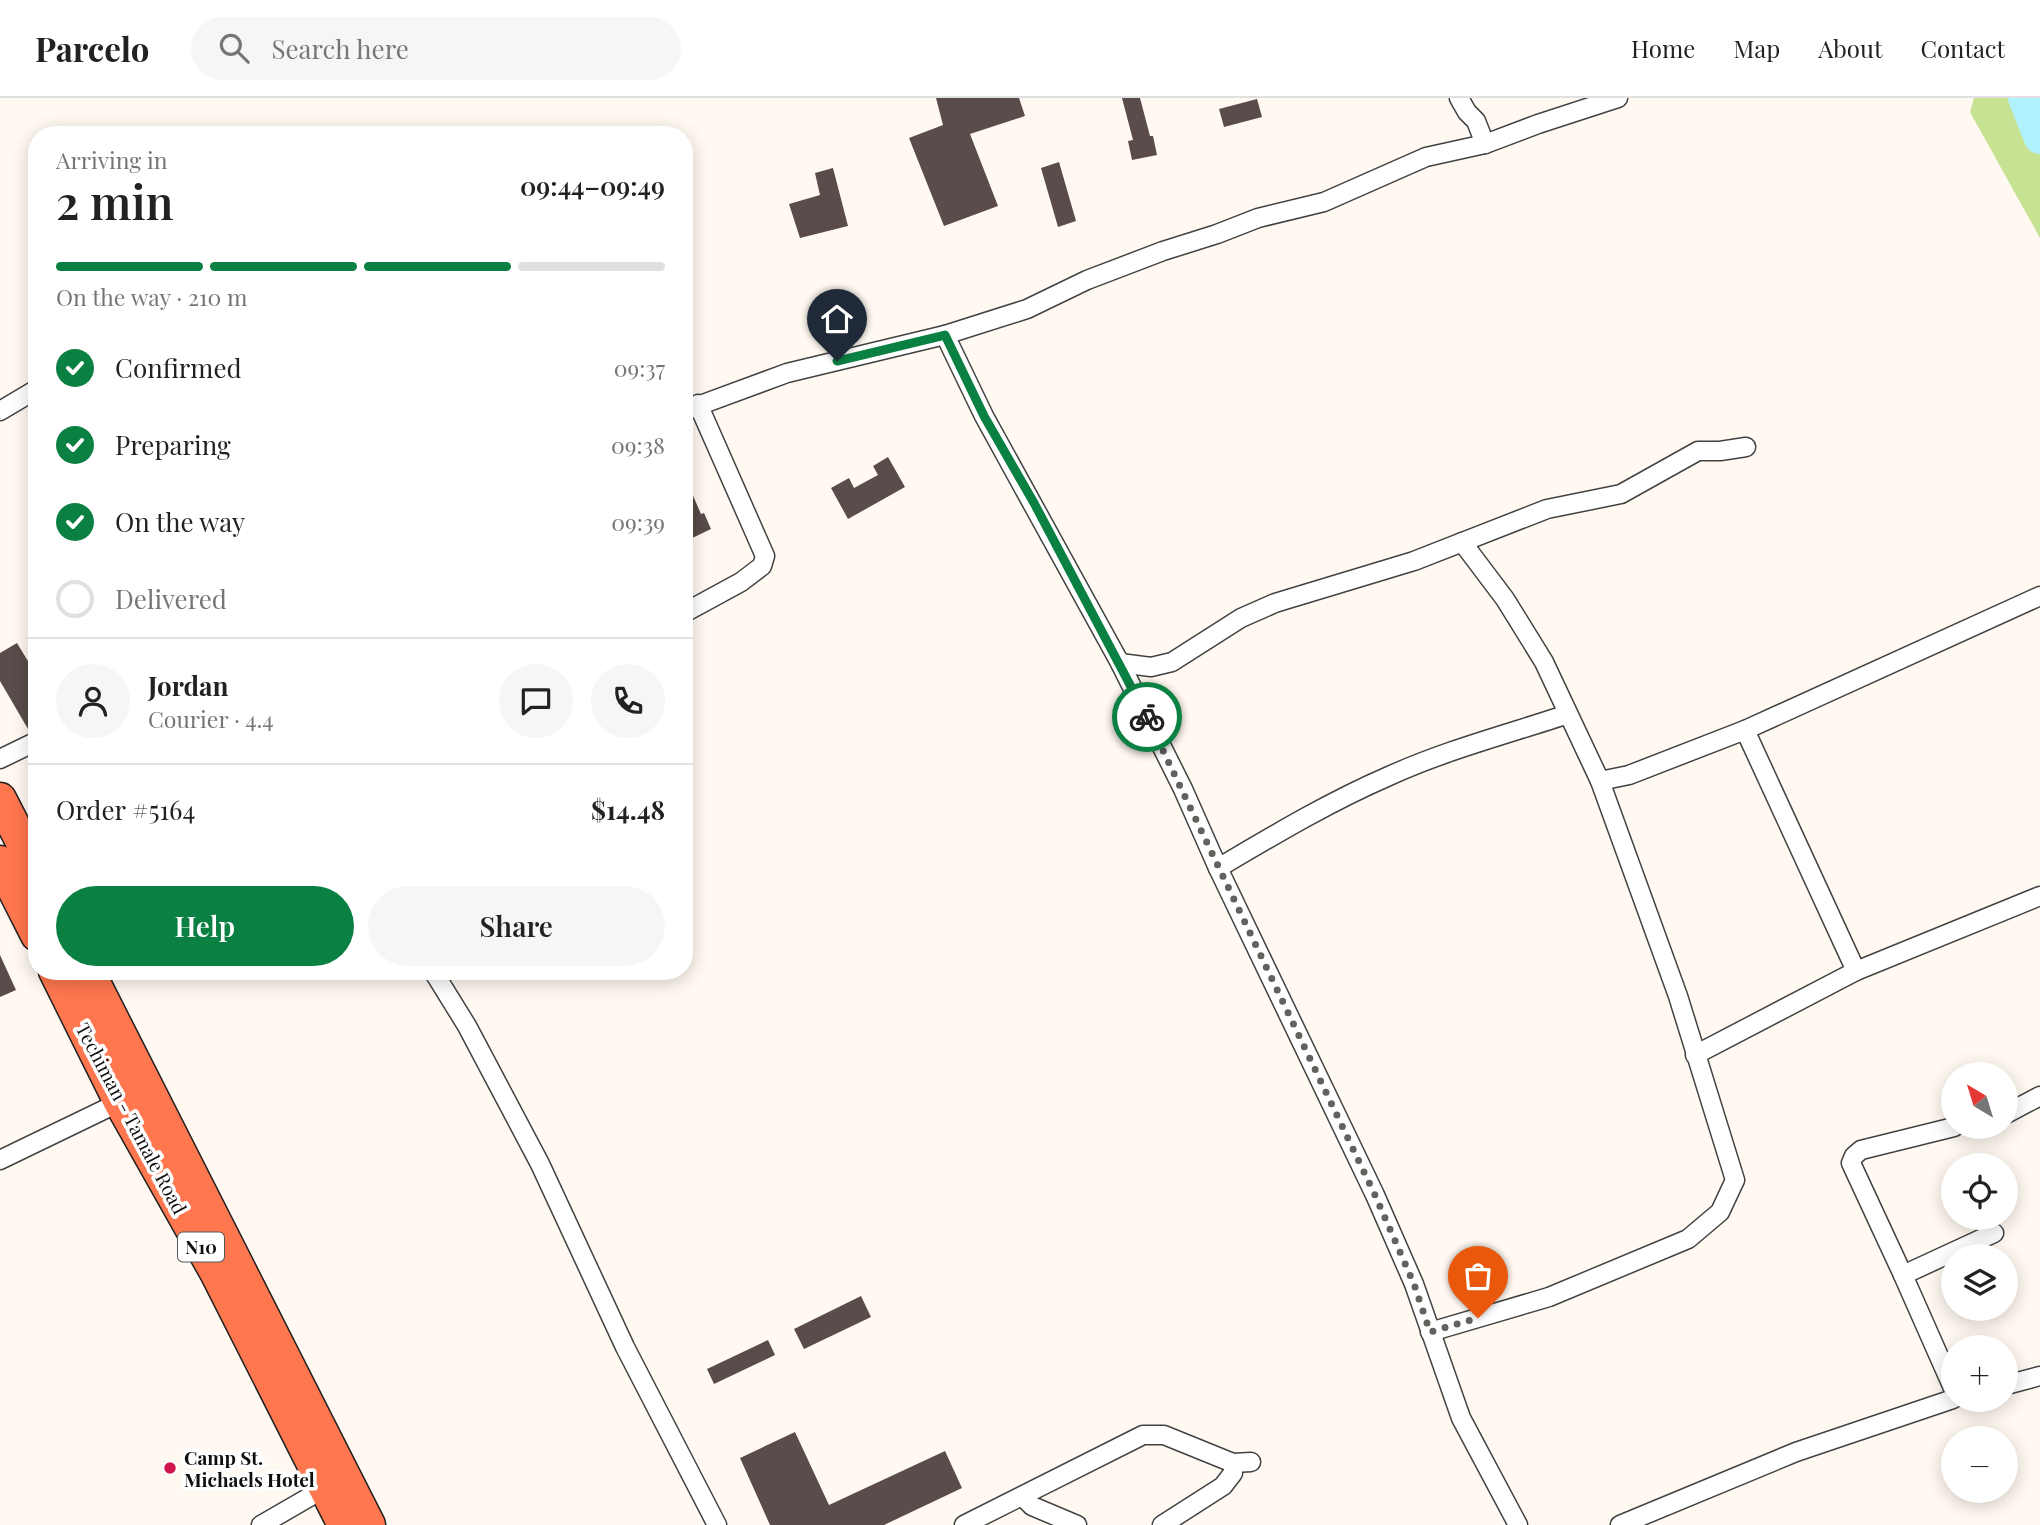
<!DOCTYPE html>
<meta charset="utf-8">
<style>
body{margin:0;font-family:"Playfair Display",serif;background:#f6f6f6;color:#222;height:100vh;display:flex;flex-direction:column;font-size:26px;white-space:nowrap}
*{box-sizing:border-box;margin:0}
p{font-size:23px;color:#767676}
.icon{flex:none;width:38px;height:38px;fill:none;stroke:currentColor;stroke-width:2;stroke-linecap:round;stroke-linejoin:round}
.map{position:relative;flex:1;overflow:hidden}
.panel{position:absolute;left:28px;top:28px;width:665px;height:854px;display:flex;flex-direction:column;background:#fff;border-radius:28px;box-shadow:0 4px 18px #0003}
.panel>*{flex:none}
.needle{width:46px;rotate:322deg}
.tools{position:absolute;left:1941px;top:964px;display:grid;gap:14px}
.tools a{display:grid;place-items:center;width:77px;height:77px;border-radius:50%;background:#fff;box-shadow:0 4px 18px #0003;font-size:35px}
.pin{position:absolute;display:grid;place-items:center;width:60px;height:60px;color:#fff;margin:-72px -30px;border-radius:50% 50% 50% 0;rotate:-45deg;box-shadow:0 0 7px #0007}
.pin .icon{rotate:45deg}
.courier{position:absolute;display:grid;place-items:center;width:70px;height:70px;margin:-35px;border:5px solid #0b8043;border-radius:50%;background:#fff;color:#222;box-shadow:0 2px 9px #0007}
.headline em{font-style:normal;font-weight:600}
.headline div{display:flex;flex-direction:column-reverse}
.headline{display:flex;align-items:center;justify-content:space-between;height:119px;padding:0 28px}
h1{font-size:46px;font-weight:600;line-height:52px}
.bar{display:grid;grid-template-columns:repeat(4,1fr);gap:10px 7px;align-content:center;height:84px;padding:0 28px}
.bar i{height:9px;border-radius:5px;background:#e0e0e0}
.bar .active{background:#0b8043}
.bar p{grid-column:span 4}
.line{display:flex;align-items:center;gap:18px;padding:0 28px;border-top:2px solid #e0e0e0}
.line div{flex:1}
.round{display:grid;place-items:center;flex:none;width:74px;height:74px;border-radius:37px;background:#f6f6f6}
ol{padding:0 28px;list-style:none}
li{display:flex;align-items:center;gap:21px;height:77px}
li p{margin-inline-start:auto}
li .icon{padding:7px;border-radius:50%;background:#0b8043;color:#fff;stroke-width:4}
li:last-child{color:#767676}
li i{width:38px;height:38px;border:4px solid #e0e0e0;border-radius:50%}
.button{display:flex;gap:14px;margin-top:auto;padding:14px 28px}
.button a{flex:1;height:80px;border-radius:42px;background:#0b8043;color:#fff;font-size:28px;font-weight:600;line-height:80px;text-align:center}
.button a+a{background:#f6f6f6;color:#222}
header{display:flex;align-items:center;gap:42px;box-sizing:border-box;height:98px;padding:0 35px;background:#fff;border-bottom:2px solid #e0e0e0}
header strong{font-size:33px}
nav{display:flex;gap:38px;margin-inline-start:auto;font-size:24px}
.search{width:490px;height:63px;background:#f6f6f6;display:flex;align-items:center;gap:18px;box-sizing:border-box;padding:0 24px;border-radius:38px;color:#767676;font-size:26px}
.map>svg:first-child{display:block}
.forest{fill:#c8e293}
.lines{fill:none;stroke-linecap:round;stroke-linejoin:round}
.river{stroke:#aff2fd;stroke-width:32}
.building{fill:#594c4a}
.street-casing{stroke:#424242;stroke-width:21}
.highway-casing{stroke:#202020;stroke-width:35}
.street{stroke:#fff;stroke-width:18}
.highway{stroke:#ff774f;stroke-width:32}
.done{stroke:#63615e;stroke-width:7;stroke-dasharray:0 12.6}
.route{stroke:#0b8043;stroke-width:9}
.poi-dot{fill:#d0164a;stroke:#fff;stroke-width:2.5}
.labels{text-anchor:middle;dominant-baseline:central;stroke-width:7;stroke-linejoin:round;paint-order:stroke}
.shield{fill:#fff;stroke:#575757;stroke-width:2}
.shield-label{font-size:18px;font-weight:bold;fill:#0f0f0f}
.street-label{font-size:19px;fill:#0f0f0f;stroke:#fff}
.poi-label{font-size:19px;font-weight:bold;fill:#0f0f0f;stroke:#fff;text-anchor:start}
</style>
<header>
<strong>Parcelo</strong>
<div class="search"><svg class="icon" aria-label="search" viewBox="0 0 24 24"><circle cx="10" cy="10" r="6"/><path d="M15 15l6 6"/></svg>Search here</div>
<nav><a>Home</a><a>Map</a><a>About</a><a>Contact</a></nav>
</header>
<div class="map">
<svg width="2040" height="1427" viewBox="0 0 2040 1427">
<rect width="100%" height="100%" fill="#fff9f1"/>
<path class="forest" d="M1974,0H2040V140L1970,14Z"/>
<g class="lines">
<path class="river" d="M2024,0L2040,40"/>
</g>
<g class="building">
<path d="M936,0H1019L1025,18L970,36L998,108L944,128L909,40L943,27Z"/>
<path d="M1122,0H1140L1150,38H1153L1157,57L1132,62L1128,43L1133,42Z"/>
<path d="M1257,1L1262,19L1224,29L1219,11Z"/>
<path d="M1059,64L1076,123L1058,129L1041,70Z"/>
<path d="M833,70L848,128L800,140L789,106L820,97L815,75Z"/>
<path d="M888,359L905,389L848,421L831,390L849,380L854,390L878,377L873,368Z"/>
<path d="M684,377L701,416L704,415L711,431L684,444Z"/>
<path d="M17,545L37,578V626L28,631L0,583V555Z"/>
<path d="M0,857L16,892L0,899Z"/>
<path d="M861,1198L871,1219L804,1251L794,1231Z"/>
<path d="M768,1242L775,1257L714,1286L707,1271Z"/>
<path d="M795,1334L829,1407L945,1353L962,1390L884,1427H770L740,1360Z"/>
</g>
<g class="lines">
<defs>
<g id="street">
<path d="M1459,0L1467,14L1476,23L1485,46"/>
<path d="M945,237L1027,211L1087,182L1163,153L1217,136L1258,120L1324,104L1426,59L1485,46L1538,26L1618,0"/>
<path d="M0,313L37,291"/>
<path d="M684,313L787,275L945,237L984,318L1120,565L1183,691L1218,770L1375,1097L1414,1186L1461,1320L1518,1427"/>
<path d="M1462,444L1505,501L1544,564L1600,683L1629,677L1745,632L2040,498"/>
<path d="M684,515L741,484L762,468L765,458L698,306"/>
<path d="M1120,565L1151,569L1172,564L1241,520L1275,505L1414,463L1547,411L1621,396L1698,353H1720L1746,349"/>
<path d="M1745,632L1856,873L2040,798"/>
<path d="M0,661L37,643"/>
<path d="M1218,770C1274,737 1329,704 1389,678C1446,652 1508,636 1568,616"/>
<path d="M433,873L467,928L540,1066L625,1249L717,1427"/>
<path d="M1695,957L1856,873"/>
<path d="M2006,1016L2040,998"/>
<path d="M0,1062L120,1004"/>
<path d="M1903,1177L1851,1065L1854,1058L1861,1052L1954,1029"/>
<path d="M1430,1234L1549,1199L1688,1141L1720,1114L1735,1082L1678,898L1600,683"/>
<path d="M2006,1287L2040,1278"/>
<path d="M1953,1290L1903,1177L1994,1135"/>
<path d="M1023,1399L1032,1408L1077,1427"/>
<path d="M261,1427L325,1390"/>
<path d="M964,1427L1143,1337H1164L1233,1365L1251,1364"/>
<path d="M1162,1427L1223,1388L1233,1375V1365"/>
<path d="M1620,1427L1796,1354L1953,1301"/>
</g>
<g id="highway">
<path d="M0,701L37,773"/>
<path d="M0,764L37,837"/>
<path d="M55,873L120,1004L217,1176L344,1427"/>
<path d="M88,873L369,1427"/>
</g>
</defs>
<use href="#street" class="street-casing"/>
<use href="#highway" class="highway-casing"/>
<use href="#street" class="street"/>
<use href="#highway" class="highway"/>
</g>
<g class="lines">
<path class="done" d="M1147,619L1375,1097L1414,1186L1430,1234L1478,1220"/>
<path class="route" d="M837,263L945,237L984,318L1034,405L1147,619"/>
</g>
<circle class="poi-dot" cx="170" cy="1370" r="7"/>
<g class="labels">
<rect class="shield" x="178" y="1134.5" width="46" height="29" rx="5"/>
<g class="shield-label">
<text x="201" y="1149">N10</text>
</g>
<g class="street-label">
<text transform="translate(132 1020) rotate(62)">Techiman - Tamale Road</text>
</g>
<g class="poi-label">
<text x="184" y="1359">Camp St.<tspan x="184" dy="22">Michaels Hotel</tspan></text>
</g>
</g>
</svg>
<div class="tools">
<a><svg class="needle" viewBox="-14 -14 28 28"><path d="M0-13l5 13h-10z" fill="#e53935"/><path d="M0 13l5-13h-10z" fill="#767676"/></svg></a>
<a><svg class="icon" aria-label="locate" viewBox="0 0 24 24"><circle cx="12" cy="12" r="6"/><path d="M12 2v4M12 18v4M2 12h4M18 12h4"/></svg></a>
<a><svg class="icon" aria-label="layers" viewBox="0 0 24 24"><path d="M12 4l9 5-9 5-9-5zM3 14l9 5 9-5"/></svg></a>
<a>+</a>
<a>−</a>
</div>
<div class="pin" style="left:1478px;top:1220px;background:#ea580c"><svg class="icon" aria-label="bag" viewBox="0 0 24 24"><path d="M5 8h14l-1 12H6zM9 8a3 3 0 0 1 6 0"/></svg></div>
<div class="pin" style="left:837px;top:263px;background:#1f2937"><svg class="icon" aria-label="home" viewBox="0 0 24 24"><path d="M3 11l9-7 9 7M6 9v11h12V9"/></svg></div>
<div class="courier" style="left:1147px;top:619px"><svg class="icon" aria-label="bike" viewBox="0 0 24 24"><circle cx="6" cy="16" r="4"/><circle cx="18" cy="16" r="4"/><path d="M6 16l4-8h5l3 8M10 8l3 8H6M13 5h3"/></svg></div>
<section class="panel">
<div class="headline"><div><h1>2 min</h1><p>Arriving in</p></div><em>09:44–09:49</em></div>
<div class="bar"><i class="active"></i><i class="active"></i><i class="active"></i><i></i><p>On the way · 210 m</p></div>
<ol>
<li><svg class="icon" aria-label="check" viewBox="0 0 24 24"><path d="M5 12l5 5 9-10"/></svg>Confirmed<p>09:37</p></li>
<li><svg class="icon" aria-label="check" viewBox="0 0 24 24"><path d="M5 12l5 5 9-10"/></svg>Preparing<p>09:38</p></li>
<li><svg class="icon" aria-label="check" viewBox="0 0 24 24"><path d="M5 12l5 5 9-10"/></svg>On the way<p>09:39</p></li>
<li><i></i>Delivered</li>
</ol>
<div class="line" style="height:126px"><a class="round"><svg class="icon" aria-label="person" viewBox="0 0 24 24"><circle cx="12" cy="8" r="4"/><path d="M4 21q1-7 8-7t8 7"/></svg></a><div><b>Jordan</b><p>Courier · 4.4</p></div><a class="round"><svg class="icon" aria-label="chat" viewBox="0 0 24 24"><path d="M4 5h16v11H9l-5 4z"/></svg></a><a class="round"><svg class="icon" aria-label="phone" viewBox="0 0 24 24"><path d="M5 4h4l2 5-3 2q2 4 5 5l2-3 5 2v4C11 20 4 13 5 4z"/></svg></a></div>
<div class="line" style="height:91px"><div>Order #5164</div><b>$14.48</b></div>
<div class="button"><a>Help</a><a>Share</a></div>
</section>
</div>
